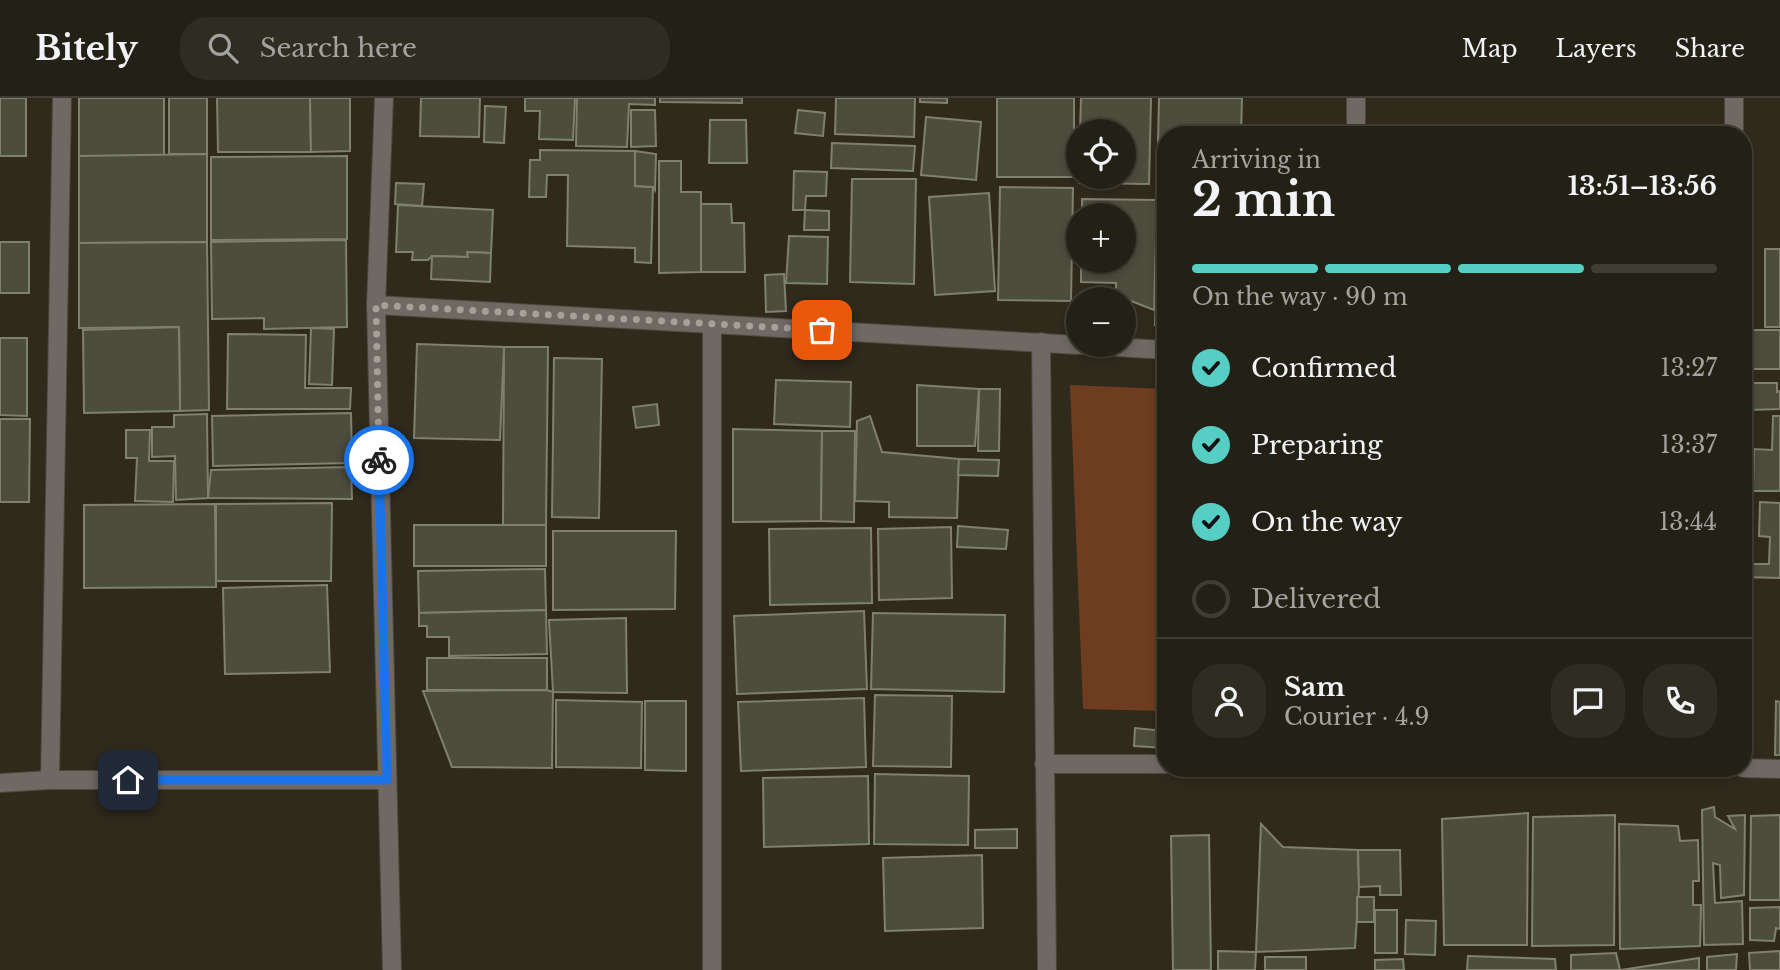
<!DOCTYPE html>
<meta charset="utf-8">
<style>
body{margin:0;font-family:"Libre Baskerville",serif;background:#2f2d22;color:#f1f3f6;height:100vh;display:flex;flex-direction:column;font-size:26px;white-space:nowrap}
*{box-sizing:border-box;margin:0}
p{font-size:23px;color:#a3a3a0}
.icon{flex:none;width:38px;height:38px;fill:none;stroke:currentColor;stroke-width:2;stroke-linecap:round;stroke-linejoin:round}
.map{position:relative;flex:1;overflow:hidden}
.panel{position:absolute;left:1157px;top:28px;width:595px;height:651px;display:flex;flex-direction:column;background:#232015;border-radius:28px;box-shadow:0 4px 10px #0003,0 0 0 2px #403e34}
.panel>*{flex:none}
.controls{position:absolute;left:1066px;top:21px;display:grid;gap:14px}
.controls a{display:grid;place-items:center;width:70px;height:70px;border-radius:50%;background:#232015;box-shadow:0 4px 10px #0003,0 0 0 2px #403e34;font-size:35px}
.pin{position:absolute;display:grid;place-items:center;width:60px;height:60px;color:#fff;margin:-30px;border-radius:14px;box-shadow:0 4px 10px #0006}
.courier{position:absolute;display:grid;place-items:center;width:70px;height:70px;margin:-35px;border:5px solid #1a73e8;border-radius:50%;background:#fff;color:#222;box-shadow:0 2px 9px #0007}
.head em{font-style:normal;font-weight:800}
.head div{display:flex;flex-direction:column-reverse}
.head{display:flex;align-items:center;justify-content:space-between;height:119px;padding:0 35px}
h1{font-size:46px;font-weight:800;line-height:52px}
.bar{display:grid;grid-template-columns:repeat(4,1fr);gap:10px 7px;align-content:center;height:84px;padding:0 35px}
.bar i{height:9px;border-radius:5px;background:#403e34}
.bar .current{background:#56cec3}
.bar p{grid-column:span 4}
.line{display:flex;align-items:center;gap:18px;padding:0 35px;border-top:2px solid #403e34}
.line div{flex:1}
.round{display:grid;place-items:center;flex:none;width:74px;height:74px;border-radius:28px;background:#2f2d22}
ol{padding:0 35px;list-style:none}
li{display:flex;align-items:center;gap:21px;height:77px}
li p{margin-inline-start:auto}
li .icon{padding:7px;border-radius:50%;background:#56cec3;color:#111;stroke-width:4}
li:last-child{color:#a3a3a0}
li i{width:38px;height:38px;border:4px solid #403e34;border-radius:50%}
header{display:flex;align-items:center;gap:42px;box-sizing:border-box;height:98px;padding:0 35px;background:#232015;border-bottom:2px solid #403e34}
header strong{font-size:33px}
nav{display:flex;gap:38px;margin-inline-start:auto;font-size:24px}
.search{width:490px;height:63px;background:#2f2d22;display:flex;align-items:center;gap:18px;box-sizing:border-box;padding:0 24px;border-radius:28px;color:#a3a3a0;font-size:26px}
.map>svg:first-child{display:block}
.green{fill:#6e3d1f}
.building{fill:#4c4d3d;stroke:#7f806f;stroke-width:2}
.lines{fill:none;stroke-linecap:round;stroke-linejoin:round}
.street-casing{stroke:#4c473a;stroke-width:20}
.street{stroke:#6e6963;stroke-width:18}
.done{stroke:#a5a196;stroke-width:7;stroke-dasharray:0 12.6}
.route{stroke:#1a73e8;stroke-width:9}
</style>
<header>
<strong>Bitely</strong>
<div class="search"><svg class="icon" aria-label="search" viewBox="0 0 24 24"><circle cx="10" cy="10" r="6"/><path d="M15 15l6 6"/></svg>Search here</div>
<nav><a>Map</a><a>Layers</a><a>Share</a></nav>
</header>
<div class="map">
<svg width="1780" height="872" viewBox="0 0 1780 872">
<rect width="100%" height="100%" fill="#2f2a1c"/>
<path class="green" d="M1070,287L1165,291V613L1083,611Z"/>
<g class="building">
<rect x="0" y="0" width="26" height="58"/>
<rect x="79" y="0" width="85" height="58"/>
<rect x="169" y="0" width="38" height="56"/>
<path d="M217,0H310L311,54H218Z"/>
<path d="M310,0H350V53L311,54Z"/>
<path d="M421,0H480L479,39L420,38Z"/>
<path d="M525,0H575L573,42L539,41L540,13H525Z"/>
<path d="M577,0H655V7L629,6L627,49L576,48Z"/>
<path d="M660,0H742V5L660,4Z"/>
<path d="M836,0H915L914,39L835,36Z"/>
<path d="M920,0H947V5L920,4Z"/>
<rect x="997" y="0" width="77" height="79"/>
<path d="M1081,0H1151L1149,86L1079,85V79H1124V33H1080Z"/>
<path d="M1159,0H1242L1241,37H1166V91H1157Z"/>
<path d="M485,8L506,9L504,45L484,44Z"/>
<path d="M631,12H655L656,48L631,49Z"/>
<path d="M798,12L825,15L823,38L795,35Z"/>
<path d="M926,19L981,24L976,82L921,77Z"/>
<path d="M710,22H746L747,65H709Z"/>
<path d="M832,45L915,48L913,73L831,70Z"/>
<path d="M540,52L635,53V88L653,89L651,165L635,164V150L567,148L568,77H547L546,99H529L530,62H540Z"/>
<path d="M635,53L656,56L655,92L653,89L635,88Z"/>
<path d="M207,56V144L79,145V58Z"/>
<path d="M347,58V141L211,142V59Z"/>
<path d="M659,63H681V94H701V174L659,175Z"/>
<path d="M794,73L827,74L826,98H806L805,112H793Z"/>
<path d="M852,81H916L914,186L850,184Z"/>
<path d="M396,85L424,86L422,108L395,106Z"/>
<path d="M1000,89L1073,90L1071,203L998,202Z"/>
<path d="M989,95L995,193L935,197L929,99Z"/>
<path d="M1082,101L1157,102L1154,212L1116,197V185L1081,184V163H1124V117H1082Z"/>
<path d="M701,106H731L732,125H744L745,174H701Z"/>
<path d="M398,107L493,112L491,155L467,154L468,159L432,158L428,162H412L413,154H396Z"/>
<path d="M1159,109H1166V227H1155Z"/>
<path d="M805,112L829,113V132H804Z"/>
<path d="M789,138L828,139L827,186L786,185Z"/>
<path d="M346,142L347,229L264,231V220L212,221L211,144Z"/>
<rect x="0" y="144" width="29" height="51"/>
<path d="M207,144L209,312L180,313L179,229L79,230V145Z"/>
<rect x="1765" y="151" width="15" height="78"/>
<path d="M467,154L491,155L490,184L431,181L432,158L468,159Z"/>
<path d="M784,176L786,213L766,214L765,177Z"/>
<path d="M179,229L180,313L84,315L83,232Z"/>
<path d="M311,230L334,231L332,287L309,286Z"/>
<rect x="1743" y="232" width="37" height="39"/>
<path d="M228,236L306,237L305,290H351L350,311H227Z"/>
<path d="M0,240H27V318L0,317Z"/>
<path d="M417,246L504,249L500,342L414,340Z"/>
<path d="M504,249H548L546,427H503Z"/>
<path d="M554,260L602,261L599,420L552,419Z"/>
<path d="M776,282L851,284L850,329L774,326Z"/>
<path d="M1749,285H1777V294L1780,293V311L1749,312Z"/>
<path d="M917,287L979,291L975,348H917Z"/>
<path d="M979,291H1000L999,353H978Z"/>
<path d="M657,306L659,327L636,330L633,309Z"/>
<path d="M351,315L352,365L213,368L212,318Z"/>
<path d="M207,316L208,400L176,402L175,358L152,359V329H174V317Z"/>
<path d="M870,318L882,354L959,361L957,420L889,419V404L855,403L857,323Z"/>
<path d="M1773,318H1780V393H1753L1754,351L1772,352Z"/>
<path d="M0,321H30L29,404H0Z"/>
<path d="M733,331L822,333L821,423L733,424Z"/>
<path d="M126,332H150L149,363H174L173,404L135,403L137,360H126Z"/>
<path d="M822,333H855L854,424L821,423Z"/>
<path d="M959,361L999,362L998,378L958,377Z"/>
<path d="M351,369L352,401L208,400L211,372Z"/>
<path d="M1760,404L1780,405V480L1743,479V452H1752V466H1769L1770,439L1759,438Z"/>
<path d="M332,405L331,483H216V406Z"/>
<path d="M215,406L216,489L84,490V407Z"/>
<rect x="414" y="427" width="132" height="41"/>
<path d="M958,428L1008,432L1006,451L957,449Z"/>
<path d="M951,429L952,500L879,502L878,431Z"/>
<path d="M871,430L872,505L770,507L769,431Z"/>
<path d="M553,433H676L675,511L553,512Z"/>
<path d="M545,471L546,512L419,515L418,473Z"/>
<path d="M327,487L330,574L225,576L223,490Z"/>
<path d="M546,512L547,556L449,558V539H427V528H419V515Z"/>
<path d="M864,513L867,591L737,596L734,518Z"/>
<path d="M873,515L1005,517L1004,594L871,591Z"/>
<path d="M626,520L627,595L553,594L549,522Z"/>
<rect x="427" y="560" width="120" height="32"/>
<path d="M547,592L553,594L552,670L452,669L423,593Z"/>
<path d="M875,597L952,598L951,669L873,668Z"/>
<path d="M864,600L866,669L741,673L738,604Z"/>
<path d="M556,602L642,604L641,670L556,669Z"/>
<path d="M645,603H686V673L645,672Z"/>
<path d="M1776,603L1780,604V657H1775Z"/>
<path d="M1166,619V650L1134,648L1135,630L1165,633Z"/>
<path d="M875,676L969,678L968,747L874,746Z"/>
<path d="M868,678L869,746L764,749L763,680Z"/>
<path d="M1714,709L1715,719L1735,731L1728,718L1745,717L1744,797L1721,800L1720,767L1713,765L1715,805L1742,803L1743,846L1704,847L1702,712Z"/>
<path d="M1528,715L1527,847H1444L1442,721Z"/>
<path d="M1615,717L1614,847L1532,848L1533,719Z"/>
<path d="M1780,717V802H1750L1751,718Z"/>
<path d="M1261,726L1283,749L1358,752L1359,789L1355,850L1256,854Z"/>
<path d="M1619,726L1678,728L1680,743L1698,742L1699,783H1693V807H1701L1700,848L1620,851Z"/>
<path d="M1017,731V750H975V732Z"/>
<path d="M1209,737L1211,872H1173L1171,738Z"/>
<path d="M1358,752H1400L1401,797H1380V788L1359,789Z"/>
<path d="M982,757L983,830L885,833L883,760Z"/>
<rect x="1357" y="799" width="17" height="25"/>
<path d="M1780,809V831L1776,830L1774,843L1750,842V810Z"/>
<rect x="1375" y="812" width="22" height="43"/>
<path d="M1406,822L1436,823L1435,857L1405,856Z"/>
<path d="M1218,853L1256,854L1255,872H1218Z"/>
<path d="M1780,853V872H1750L1749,855Z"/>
<path d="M1616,855L1620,872H1571V857Z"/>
<path d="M1737,856L1736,872H1707V859Z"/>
<path d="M1468,858L1555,861L1556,872H1467Z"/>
<rect x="1265" y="859" width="41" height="13"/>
<path d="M1699,860V872H1621Z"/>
<path d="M1403,861L1404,872H1375V862Z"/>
</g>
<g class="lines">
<defs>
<g id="street">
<path d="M384,0L376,207L392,872"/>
<path d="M1356,0V37"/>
<path d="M1734,37V0"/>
<path d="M376,207L1078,247"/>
<path d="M1041,244L1047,872"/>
<path d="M1082,247L1166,252"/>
<path d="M1044,666H1166"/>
<path d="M1743,670L1780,671"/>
<path d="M50,682L62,0"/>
<path d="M0,685L50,682H387"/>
<path d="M712,872V226"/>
</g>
</defs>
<use href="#street" class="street-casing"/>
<use href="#street" class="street"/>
</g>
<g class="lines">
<path class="done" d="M379,362L376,207L822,232"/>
<path class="route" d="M128,682H387L379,362"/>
</g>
</svg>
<div class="controls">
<a><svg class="icon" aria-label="locate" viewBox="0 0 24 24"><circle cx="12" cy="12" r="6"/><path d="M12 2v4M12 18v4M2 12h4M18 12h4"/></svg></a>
<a>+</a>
<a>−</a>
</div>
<div class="pin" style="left:822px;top:232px;background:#ea580c"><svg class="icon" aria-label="bag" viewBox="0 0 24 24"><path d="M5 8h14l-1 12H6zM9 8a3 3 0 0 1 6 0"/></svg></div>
<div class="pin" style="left:128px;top:682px;background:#1f2937"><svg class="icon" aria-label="home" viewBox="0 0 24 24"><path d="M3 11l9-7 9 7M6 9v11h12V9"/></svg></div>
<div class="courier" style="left:379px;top:362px"><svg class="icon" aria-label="bike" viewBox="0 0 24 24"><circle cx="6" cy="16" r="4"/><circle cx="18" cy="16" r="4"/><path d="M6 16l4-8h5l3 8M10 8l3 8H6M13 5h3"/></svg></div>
<section class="panel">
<div class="head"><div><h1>2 min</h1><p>Arriving in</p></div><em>13:51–13:56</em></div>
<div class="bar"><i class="current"></i><i class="current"></i><i class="current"></i><i></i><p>On the way · 90 m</p></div>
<ol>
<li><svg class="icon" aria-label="check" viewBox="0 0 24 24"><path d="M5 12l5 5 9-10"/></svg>Confirmed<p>13:27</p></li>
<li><svg class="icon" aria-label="check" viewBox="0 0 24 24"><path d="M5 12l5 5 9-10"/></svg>Preparing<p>13:37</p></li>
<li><svg class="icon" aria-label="check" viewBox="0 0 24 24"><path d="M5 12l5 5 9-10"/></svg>On the way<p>13:44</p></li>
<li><i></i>Delivered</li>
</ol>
<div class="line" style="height:126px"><a class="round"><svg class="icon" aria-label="person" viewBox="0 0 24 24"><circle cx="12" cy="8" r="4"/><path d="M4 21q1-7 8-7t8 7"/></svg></a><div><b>Sam</b><p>Courier · 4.9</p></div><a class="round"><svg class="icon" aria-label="chat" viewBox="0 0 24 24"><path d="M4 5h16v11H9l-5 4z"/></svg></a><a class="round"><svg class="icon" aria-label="phone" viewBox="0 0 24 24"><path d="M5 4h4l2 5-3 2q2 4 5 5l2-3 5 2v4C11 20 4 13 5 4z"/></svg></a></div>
</section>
</div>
